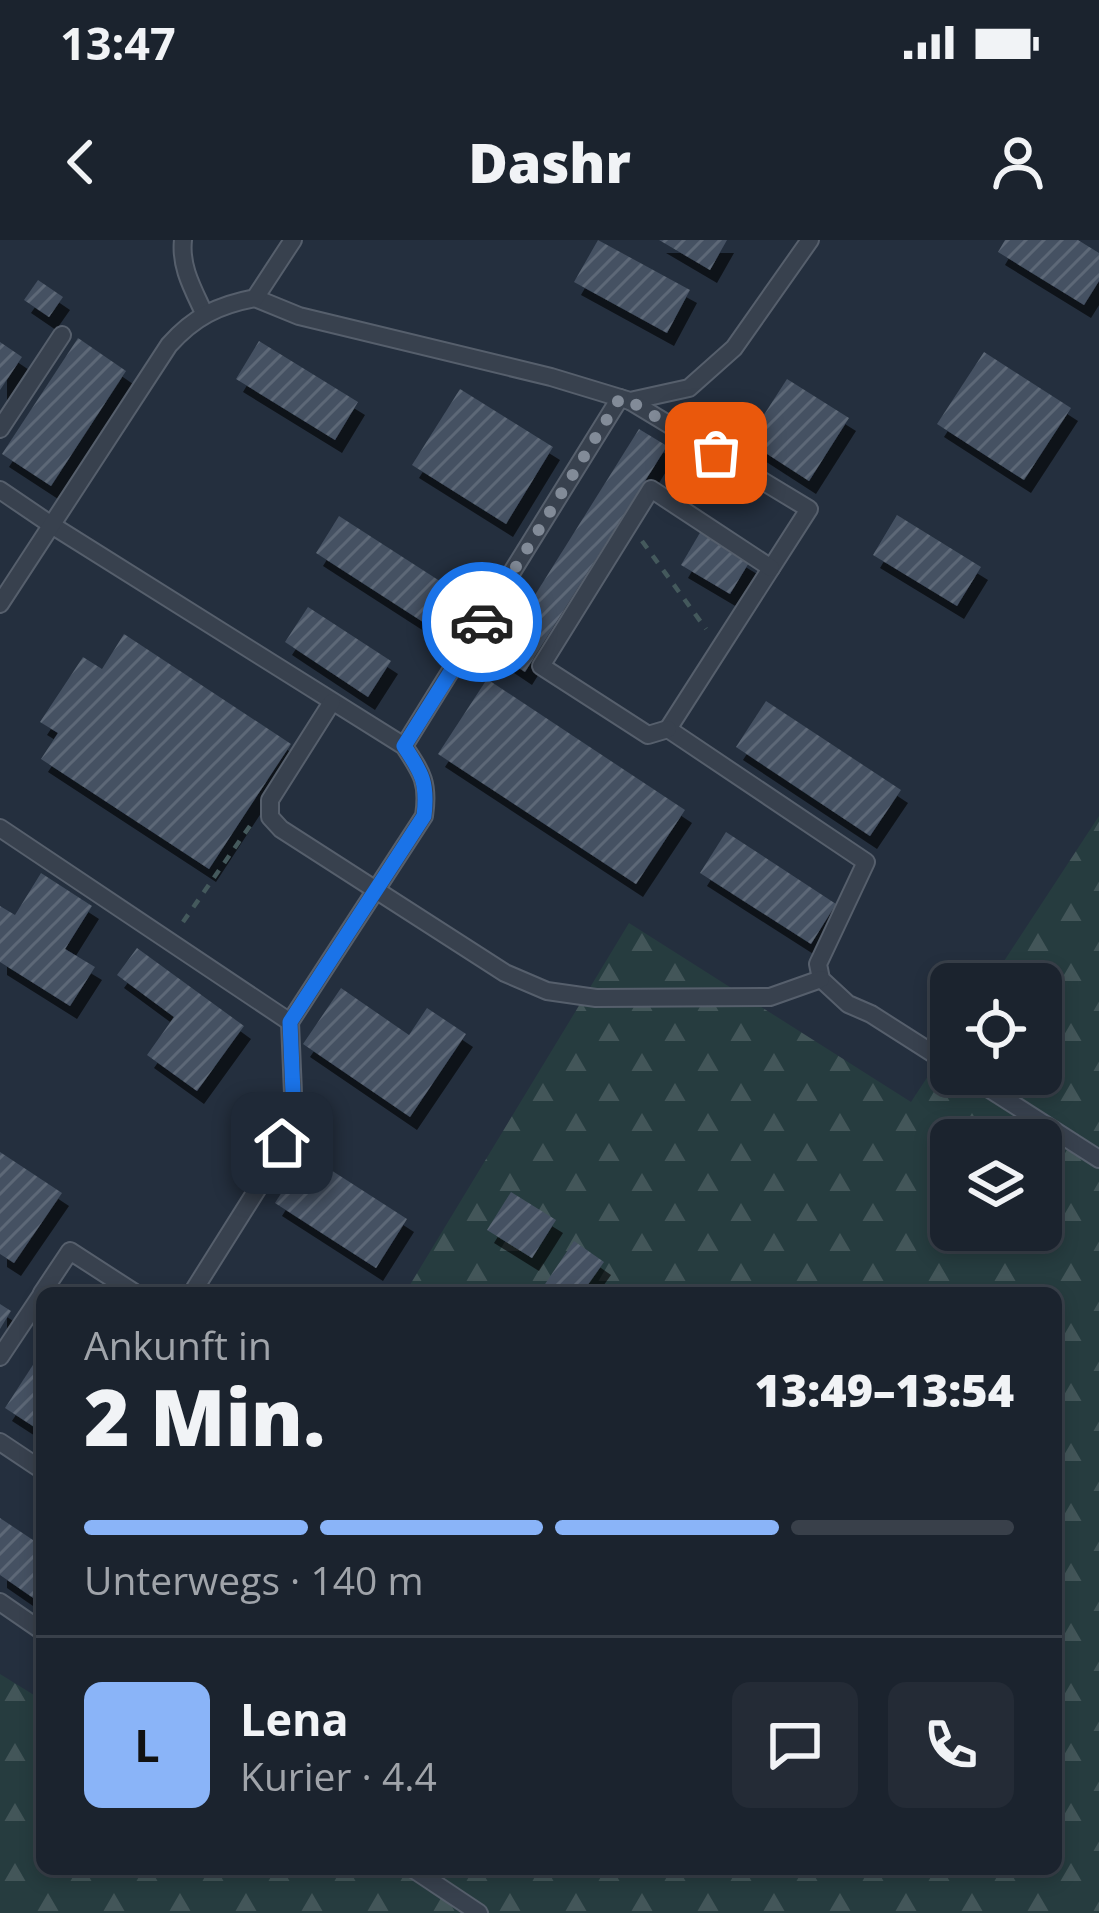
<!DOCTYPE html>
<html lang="de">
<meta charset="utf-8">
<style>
body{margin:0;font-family:"Open Sans",sans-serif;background:#242b36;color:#f1f3f6;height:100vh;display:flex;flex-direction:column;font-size:45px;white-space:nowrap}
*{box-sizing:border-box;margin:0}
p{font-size:39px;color:#a0a4aa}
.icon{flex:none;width:66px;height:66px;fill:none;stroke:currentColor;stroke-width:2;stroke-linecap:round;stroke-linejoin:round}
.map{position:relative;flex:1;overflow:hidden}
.details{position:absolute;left:36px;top:1047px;width:1026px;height:588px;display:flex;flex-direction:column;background:#1b232e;border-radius:18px;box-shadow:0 6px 18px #0003,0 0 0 3px #39404a}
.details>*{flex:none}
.controls{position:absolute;left:930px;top:723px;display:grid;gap:24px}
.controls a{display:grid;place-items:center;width:132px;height:132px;border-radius:18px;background:#1b232e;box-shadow:0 6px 18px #0003,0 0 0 3px #39404a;font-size:60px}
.pin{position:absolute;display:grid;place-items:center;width:102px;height:102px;color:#fff;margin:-51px;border-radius:24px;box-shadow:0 6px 18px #0006}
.courier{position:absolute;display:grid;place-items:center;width:120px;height:120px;margin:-60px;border:9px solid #1a73e8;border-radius:50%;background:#fff;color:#222;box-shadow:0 3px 15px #0007}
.headline em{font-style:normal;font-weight:800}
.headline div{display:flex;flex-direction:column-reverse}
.headline{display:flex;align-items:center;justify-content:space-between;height:204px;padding:0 48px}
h1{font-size:78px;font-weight:800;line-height:90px}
.bar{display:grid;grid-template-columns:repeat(4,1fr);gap:18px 12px;align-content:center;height:144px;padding:0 48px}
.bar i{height:15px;border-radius:9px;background:#39404a}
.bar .on{background:#8ab4f8}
.bar p{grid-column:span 4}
.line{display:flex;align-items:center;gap:30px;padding:0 48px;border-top:3px solid #39404a}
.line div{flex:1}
.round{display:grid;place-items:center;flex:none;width:126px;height:126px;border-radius:18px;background:#242b36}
.status{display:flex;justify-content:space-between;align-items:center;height:84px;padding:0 60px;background:#1b232e;direction:ltr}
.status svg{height:33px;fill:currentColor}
header{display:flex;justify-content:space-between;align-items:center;height:156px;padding:0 48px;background:#1b232e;font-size:54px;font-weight:800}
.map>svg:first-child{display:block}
.forest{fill:url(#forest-firs);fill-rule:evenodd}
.building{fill:url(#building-hatch);filter:url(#shadow)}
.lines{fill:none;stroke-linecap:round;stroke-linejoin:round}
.lane-casing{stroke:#565f6c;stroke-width:20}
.path{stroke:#44595c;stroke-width:4.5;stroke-dasharray:9 9;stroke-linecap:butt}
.lane{stroke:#38414e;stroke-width:16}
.done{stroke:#828b98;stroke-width:12;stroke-dasharray:0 21.6}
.route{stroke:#1a73e8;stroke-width:15}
</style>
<div class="status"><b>13:47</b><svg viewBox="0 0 49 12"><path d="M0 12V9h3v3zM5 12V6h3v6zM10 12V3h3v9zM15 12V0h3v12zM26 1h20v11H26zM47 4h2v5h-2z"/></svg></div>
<header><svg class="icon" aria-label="back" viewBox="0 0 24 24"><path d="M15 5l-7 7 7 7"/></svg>Dashr<svg class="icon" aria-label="person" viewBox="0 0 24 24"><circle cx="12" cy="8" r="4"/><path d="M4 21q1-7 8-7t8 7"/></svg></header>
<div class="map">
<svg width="1099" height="1673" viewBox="0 0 1099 1673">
<defs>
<pattern id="forest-firs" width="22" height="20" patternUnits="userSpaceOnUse" patternTransform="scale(3)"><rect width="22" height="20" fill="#263c3f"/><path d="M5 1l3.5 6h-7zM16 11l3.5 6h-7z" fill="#435659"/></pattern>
<pattern id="building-hatch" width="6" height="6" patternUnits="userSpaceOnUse" patternTransform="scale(3)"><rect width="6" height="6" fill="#455162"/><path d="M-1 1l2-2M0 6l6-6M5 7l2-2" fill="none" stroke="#5d6877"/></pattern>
<filter id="shadow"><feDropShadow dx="7" dy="13" stdDeviation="0" flood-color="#0009"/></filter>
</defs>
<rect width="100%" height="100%" fill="#242f3e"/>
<path class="forest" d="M1099,576V1673H0V1434L42,1460V1629H1056V1053H405L629,683L911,862L951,801V834H1041V744H989ZM951,900H1041V990H951Z"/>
<g class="building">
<path d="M598,0L690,50L667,93L574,42Z"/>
<path d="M659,0H727L710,30Z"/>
<path d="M1005,0H1078L1099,13V41L1084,65L998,12Z"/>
<path d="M38,40L63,57L49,77L24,60Z"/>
<path d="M78,98L126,131L51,246L2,214Z"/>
<path d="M259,101L358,162L335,200L236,139Z"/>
<path d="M0,102L22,117L0,150Z"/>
<path d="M984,112L1071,168L1024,240L937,184Z"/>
<path d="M787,139L849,178L809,241L747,201Z"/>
<path d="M460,149L553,207L506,284L412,225Z"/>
<path d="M639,189L667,206L525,432L498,414Z"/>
<path d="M897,275L981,327L957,366L873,315Z"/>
<path d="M339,276L477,365L454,402L316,313Z"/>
<path d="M701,291L750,321L730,354L681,325Z"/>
<path d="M308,367L391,421L368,457L285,402Z"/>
<path d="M124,394L291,504L209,629L41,519L58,493L40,482L83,417L102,429Z"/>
<path d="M487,439L685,570L636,644L438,514Z"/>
<path d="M766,461L901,550L870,596L736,507Z"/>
<path d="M726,592L836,664L811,704L700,633Z"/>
<path d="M41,633L92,666L65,709L95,727L70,766L0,722V666L15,675Z"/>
<path d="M137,708L244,786L197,851L147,815L174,777L117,735Z"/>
<path d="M341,748L409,795L427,768L466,794L410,877L303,804Z"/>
<path d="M0,912L62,953L14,1023L0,1014Z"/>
<path d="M306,914L407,979L376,1028L275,963Z"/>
<path d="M511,952L556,980L532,1018L487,990Z"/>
<path d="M574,1001L604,1022L582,1053H539Z"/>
<path d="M0,1064L11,1071L0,1089Z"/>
<path d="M42,1111V1192L5,1168Z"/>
<path d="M0,1278L42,1306V1364L0,1335Z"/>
</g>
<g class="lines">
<defs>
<g id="lane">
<path d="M183,0C180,27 193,49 204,73"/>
<path d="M255,58L299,76L551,137L630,161L689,148L734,108L810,0"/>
<path d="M630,161L809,269L668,489L866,622L818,724L821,739L848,764L871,774L951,825"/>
<path d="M0,189L62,95"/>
<path d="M0,250L50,284L404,506C422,533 429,543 424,576L290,782L0,588"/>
<path d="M0,364L169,105C194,77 218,65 255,58L293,0"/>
<path d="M332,462L270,560V577L281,589L505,733L547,751L596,758L770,757L821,739"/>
<path d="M668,489L648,495L541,426L651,249L771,328"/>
<path d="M404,506L620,158"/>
<path d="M966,834L1099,919"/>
<path d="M42,1053L70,1011L135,1053"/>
<path d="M192,1053L270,929L294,877L290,782"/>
<path d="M0,1117L42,1054"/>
<path d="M0,1202L42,1230"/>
<path d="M0,1362L42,1391"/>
<path d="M413,1629L479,1673"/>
</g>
</defs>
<use href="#lane" class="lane-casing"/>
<g class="path">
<path d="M642,301L706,389"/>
<path d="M183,682L252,583"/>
</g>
<use href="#lane" class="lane"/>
</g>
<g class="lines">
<path class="done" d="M482,382L620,158L630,161L716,213"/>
<path class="route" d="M282,903L294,877L290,782L424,576C428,543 422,533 404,506L482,382"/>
</g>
</svg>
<div class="controls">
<a><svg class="icon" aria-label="locate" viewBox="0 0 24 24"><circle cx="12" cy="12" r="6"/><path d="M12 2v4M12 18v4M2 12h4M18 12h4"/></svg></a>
<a><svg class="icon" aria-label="layers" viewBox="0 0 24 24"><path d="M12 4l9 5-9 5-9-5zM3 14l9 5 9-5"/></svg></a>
</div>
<div class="pin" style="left:716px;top:213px;background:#ea580c"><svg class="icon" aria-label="bag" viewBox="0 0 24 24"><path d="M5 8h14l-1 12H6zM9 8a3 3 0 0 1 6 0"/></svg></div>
<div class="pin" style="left:282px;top:903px;background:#1f2937"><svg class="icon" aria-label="home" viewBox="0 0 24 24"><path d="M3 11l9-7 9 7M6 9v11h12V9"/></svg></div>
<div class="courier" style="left:482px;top:382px"><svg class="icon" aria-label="car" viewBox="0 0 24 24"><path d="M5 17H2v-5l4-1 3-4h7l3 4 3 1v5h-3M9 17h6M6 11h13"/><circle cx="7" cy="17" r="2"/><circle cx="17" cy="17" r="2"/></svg></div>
<section class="details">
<div class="headline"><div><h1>2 Min.</h1><p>Ankunft in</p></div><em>13:49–13:54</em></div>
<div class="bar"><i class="on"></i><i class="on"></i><i class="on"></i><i></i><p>Unterwegs · 140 m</p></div>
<div class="line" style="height:216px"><b class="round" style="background:#8ab4f8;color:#111">L</b><div><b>Lena</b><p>Kurier · 4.4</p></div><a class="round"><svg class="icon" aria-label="chat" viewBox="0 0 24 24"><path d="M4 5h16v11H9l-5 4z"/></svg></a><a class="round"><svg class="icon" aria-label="phone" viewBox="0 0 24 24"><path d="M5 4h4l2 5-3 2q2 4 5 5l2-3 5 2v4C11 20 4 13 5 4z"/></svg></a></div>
</section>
</div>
